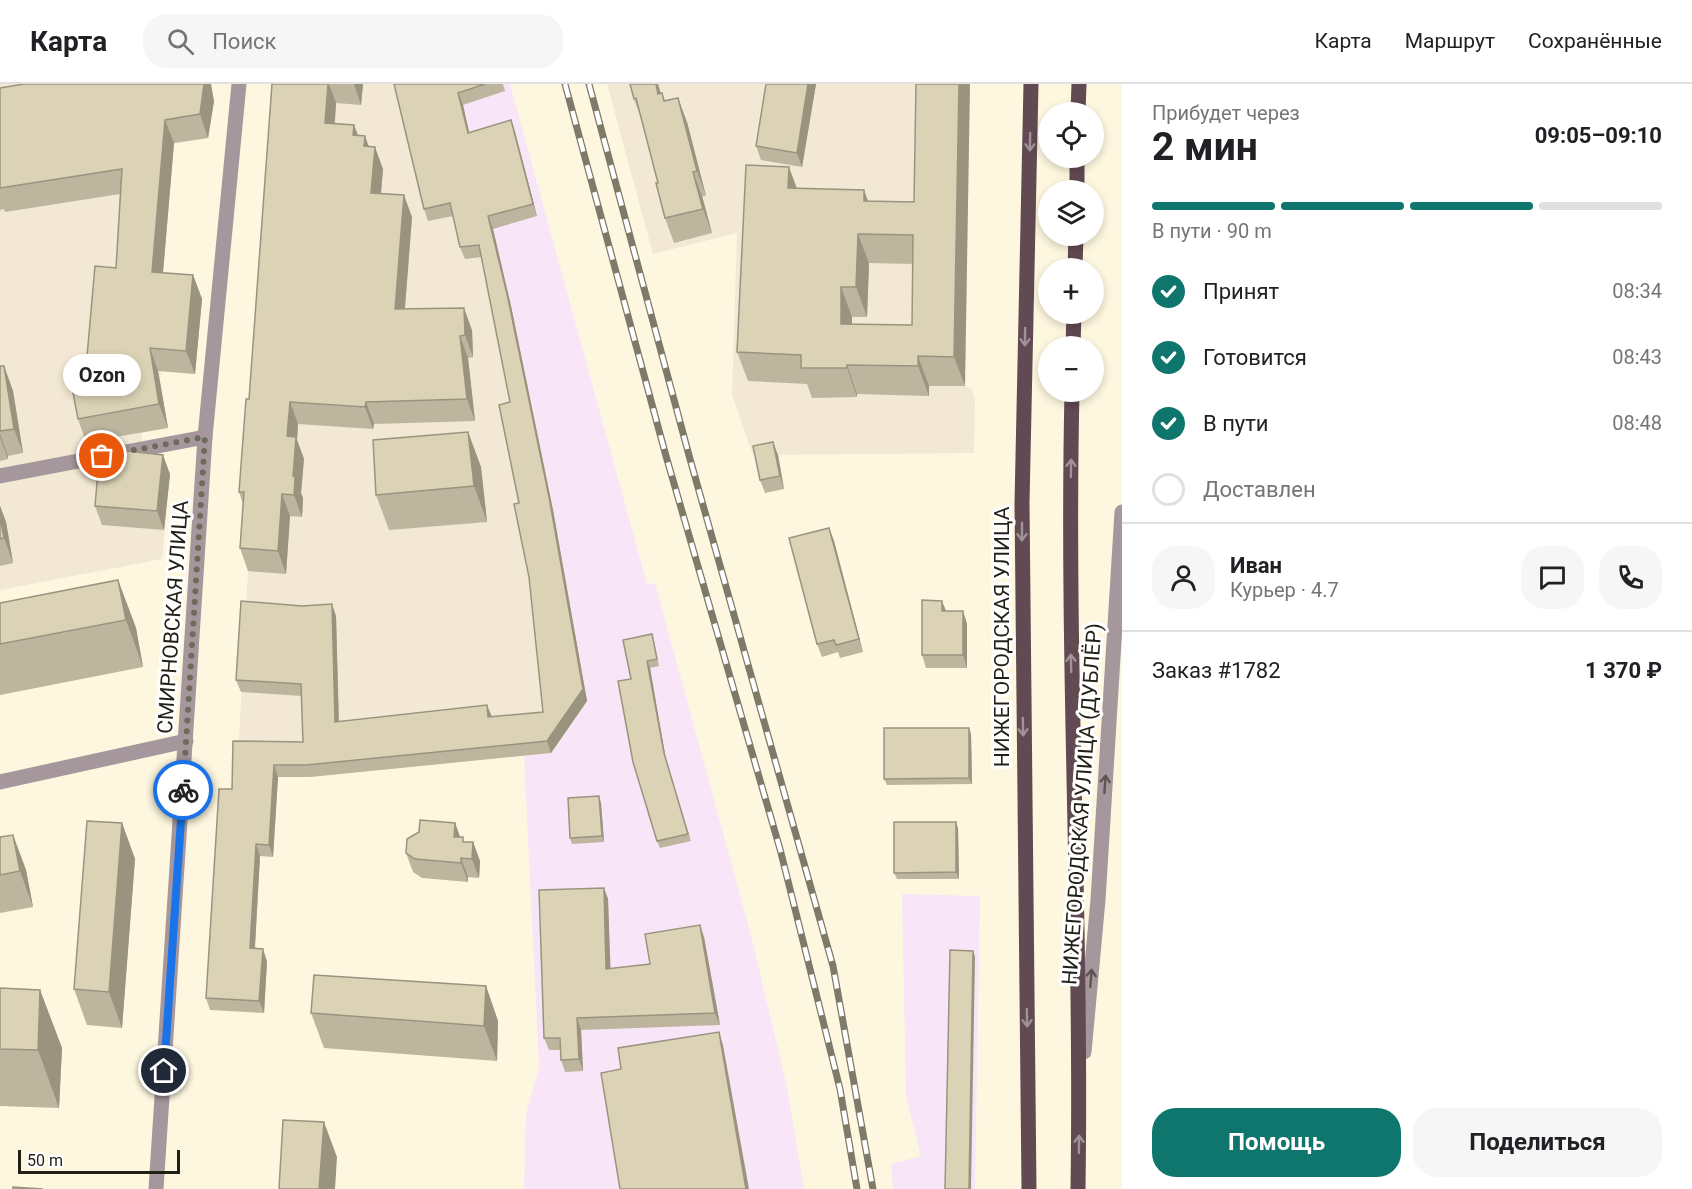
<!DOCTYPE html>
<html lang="ru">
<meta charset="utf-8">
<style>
body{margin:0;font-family:Roboto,sans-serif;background:#f6f6f6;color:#202124;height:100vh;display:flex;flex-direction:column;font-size:22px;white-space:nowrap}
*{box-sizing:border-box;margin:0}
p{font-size:20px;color:#757577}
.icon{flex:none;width:33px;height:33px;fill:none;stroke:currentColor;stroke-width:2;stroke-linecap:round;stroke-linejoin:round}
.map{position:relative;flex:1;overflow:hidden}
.side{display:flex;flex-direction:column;background:#fff;width:570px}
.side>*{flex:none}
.controls{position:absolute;left:1038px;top:18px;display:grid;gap:12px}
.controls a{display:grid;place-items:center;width:66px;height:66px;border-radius:50%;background:#fff;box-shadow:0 3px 9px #0003;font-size:30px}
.scale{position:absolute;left:18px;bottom:15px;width:162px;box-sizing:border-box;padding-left:6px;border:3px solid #221f14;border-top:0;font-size:16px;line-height:21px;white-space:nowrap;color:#221f14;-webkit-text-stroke:4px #fff;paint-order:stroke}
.pin{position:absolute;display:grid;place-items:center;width:51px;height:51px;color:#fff;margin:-26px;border:3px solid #fff;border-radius:50%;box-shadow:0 2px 6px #0007}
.courier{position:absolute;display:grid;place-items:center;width:60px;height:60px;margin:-30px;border:4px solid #1a73e8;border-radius:50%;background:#fff;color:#222;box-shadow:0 2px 8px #0007}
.bubble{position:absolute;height:42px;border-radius:21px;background:#fff;box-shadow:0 3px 9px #0003;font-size:20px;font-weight:700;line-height:42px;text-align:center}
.summary em{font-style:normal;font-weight:700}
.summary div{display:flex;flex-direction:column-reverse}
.summary{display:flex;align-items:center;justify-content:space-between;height:102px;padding:0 30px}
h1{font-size:39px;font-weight:700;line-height:45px}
.bar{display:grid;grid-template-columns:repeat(4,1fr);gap:9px 6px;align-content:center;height:72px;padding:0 30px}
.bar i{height:8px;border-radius:4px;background:#e0e0e0}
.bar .selected{background:#0f766e}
.bar p{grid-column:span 4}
.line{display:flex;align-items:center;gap:15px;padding:0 30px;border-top:2px solid #e0e0e0}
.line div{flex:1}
.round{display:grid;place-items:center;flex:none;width:63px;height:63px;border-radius:24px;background:#f6f6f6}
ol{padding:0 30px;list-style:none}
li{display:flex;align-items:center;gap:18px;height:66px}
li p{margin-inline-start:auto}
li .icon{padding:6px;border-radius:50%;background:#0f766e;color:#fff;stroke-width:4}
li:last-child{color:#757577}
li i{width:33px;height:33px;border:3px solid #e0e0e0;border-radius:50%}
.primary-button{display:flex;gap:12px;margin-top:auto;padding:12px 30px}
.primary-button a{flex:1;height:69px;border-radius:24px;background:#0f766e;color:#fff;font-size:24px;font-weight:700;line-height:69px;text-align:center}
.primary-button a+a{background:#f6f6f6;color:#202124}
header{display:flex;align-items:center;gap:36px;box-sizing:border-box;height:84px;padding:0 30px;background:#fff;border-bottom:2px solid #e0e0e0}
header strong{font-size:28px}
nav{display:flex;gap:33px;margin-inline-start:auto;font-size:21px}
.search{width:420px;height:54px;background:#f6f6f6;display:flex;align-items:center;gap:15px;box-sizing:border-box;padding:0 21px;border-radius:24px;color:#757577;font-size:22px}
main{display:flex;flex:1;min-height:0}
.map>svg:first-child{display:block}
.commercial{fill:#f2e8d3}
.industrial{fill:#f8e6f8}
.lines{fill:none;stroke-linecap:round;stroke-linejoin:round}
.minor{stroke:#a5979b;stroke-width:15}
.major{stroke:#614a51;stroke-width:15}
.rail-casing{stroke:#7e7a69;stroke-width:7}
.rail{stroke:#fff;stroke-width:4.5;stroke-dasharray:14;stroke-linecap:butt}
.wall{fill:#bdb59d;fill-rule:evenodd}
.shaded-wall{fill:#9a947f}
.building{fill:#dcd3b6;stroke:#9a947f;stroke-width:1.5;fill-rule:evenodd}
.oneway{stroke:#a09297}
.oneway2{stroke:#5d5551}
.done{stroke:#6f6b5b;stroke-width:6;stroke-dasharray:0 10.8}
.route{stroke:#1a73e8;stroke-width:8}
.labels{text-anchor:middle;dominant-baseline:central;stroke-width:6;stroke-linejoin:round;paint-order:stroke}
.street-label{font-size:21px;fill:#221f14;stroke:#fff}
</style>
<header>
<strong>Карта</strong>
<div class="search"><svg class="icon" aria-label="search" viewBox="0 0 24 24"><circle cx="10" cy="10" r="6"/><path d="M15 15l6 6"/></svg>Поиск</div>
<nav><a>Карта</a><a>Маршрут</a><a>Сохранённые</a></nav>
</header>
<main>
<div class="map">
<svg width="1122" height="1105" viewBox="0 0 1122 1105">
<rect width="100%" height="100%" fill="#fef7df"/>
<g class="commercial">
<path d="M0,0H211L214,17L208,54L174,60L161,211L202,215L195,290L161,287L160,296L168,344L142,349L140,386L170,390L162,475L0,506Z"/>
<path d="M282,0H458L511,222L553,425L587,616L551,669L310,693L237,692L248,487Z"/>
<path d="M607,0H970L965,302L971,304L975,315L974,369L753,371L732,311L737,149L653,170Z"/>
</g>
<g class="industrial">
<path d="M458,0H510L647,500L655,499L751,851L787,1003L804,1105H524L526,1030L539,983L524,672L551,669L587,616L553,425L511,222Z"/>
<path d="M902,810L980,812L975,1105H893L891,1080L921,1072L906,1013Z"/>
</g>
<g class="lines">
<g class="minor">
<path d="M0,392L205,353"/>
<path d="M0,698L186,657"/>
<path d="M1084,968L1098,816L1122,428"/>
<path d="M156,1105L205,353L239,0"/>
</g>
<g class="major">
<path d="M1078,28L1079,0"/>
<path d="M1077,106V74"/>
<path d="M1075,184L1076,152"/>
<path d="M1073,262L1074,230"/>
<path d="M1072,308C1066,573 1082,839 1078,1105"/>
<path d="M1029,1105L1022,419L1031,0"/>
</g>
<defs>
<g id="rail">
<path d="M565,0L666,372L780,765L840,1005L857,1105"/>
<path d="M589,0L690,375L833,882L873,1105"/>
</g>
</defs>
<use href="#rail" class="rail-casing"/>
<use href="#rail" class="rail"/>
</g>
<g class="wall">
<path d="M272,0H363L361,21L336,19L335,39L354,41L358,51L369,62L383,85L381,109L412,133L405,225L472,246L473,273L468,274L475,337L374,340L373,345L298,340L297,356L304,375L301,409L303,414L302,433L290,432L286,490L248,487L240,464L243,420L239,408L249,315Z"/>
<path d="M394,0H503L505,7L463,21L469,49L511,36L515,48L537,132L493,145L511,222L553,426L587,617L551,669L310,693H278L273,773L260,772L255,865L267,877L264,929L210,926L206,914L232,705L303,658L302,612L241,608L236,596L336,532L339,637L492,633L543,628L529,493L519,419L510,318L482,173L465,175L460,163L453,132L428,137L424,125Z"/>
<path d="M658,0L661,10L662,9L665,17L687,38L706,112H702L712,149L674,159L665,134L658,99L643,40L634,15Z"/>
<path d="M816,0L802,83L761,76L756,62Z"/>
<path d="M0,4L214,17L208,54L174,59L163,189L193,191L202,215L195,290L158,287L168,344L86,358L78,335L86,284L116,184L120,110L5,128L4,125L0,126Z"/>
<path d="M797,104L864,106L868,117L914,118L965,302H929V312L857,310V313L812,314L807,300L748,297L737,268ZM869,179L913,180L912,241L852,240V233H867Z"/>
<path d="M0,282H4L13,307L23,369L8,372V375L0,377Z"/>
<path d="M468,348L481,383L487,438L389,446L376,411Z"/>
<path d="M778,371L784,405L765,409L760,396Z"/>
<path d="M170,390L164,446L102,441L95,422Z"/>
<path d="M0,422L6,438L13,479L0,482Z"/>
<path d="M829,444L834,457L863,568L840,574L838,568L822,573L817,560Z"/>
<path d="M118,496L136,544L143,583L0,611V519Z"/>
<path d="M942,517L946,527H963L967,540V584H926L922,571Z"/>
<path d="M654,557L659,582L650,584L666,676L691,757L660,764L657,757L631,595Z"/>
<path d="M971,650L972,700L887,701L884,695Z"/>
<path d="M601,719L604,758L572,760L570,754Z"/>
<path d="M122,739L135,775L122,944L87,941L74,905Z"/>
<path d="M455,739L460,753L465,758H473L480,777L479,794L468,793V798L422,794L413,788L406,769Z"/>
<path d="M958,744L959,795H897L894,789Z"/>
<path d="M13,751L26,786L33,823L0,829V753Z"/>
<path d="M604,804L608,815L610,885L650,880L704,853L720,941L581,946L583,987L565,988L561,976L560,966H549L544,954Z"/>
<path d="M486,902L498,937L497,977L324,964L311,929Z"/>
<path d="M0,904L40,906L62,964L59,1024L0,1022Z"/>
</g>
<g class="shaded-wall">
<path d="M204,0H211L214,17L208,54L200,30Z"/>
<path d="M328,0H329L336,19L333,61L325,39Z"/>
<path d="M354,0H363L361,21Z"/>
<path d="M656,0H658L667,35L658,10Z"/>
<path d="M808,0H816L802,83L797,69Z"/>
<path d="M959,0H970L965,302L954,273Z"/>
<path d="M458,9L463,21L472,61L468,49Z"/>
<path d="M678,14L687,38L706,112L697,87Z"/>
<path d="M165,36L174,59L161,211L152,188Z"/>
<path d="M511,36L515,48L537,132L533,120Z"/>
<path d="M354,41L362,63L353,51Z"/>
<path d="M365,52L373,74L364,62Z"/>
<path d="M375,63L383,85L379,131L371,109Z"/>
<path d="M789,83L800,113L788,104Z"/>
<path d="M693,88L702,112L712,149L703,125Z"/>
<path d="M864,106L874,135L864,117Z"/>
<path d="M404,111L412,133L403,247L395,225Z"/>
<path d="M488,132L493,145L511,222L553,426L587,617L551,669L547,657L583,605Z"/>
<path d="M858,150L869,179L867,233L856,203Z"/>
<path d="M193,191L202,215L195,290L186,267Z"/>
<path d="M841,203L852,233V269L841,240Z"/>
<path d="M464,224L472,246L473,273L465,251Z"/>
<path d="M460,252L468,274L475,337L467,315Z"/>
<path d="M150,264L158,287L168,344L159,320Z"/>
<path d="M918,272L929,302V312L918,282Z"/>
<path d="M847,281L857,310V313L847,284Z"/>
<path d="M4,282L13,307L23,369L14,345Z"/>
<path d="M290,318L298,340L297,356L304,375L301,409L303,414L302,433L294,411L287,352Z"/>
<path d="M366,318L374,340L373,345L365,323Z"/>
<path d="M468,348L481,383L487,438L474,402Z"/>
<path d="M0,350L8,372V375L0,353Z"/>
<path d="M773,358L778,371L784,405L780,392Z"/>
<path d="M163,371L170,390L164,446L157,427Z"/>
<path d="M282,410L290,432L286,490L278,467Z"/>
<path d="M0,422L6,438L13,479L4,454L0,432Z"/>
<path d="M829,444L834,457L863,568L859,555Z"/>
<path d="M118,496L136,544L143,583L126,536Z"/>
<path d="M942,517L947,530L942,527Z"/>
<path d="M332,520L336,532L339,650L335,638Z"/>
<path d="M963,527L967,540V584L963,571Z"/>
<path d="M647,577L650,584L666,676L691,757L664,669Z"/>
<path d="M487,621L492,633H488Z"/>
<path d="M969,644L971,650L972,700L969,694Z"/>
<path d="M274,681L278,693L273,773L269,761Z"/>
<path d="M599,712L601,719L604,758L602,752Z"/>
<path d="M956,738L958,744L959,795L956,788Z"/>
<path d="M122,739L135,775L122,944L109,908Z"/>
<path d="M455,739L462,758L454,753Z"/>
<path d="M13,751L26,786L33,823L20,787Z"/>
<path d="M473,758L480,777L479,794L472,775Z"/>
<path d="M256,760L260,772L254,877L250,864Z"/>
<path d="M461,774L468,793V798L461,779Z"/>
<path d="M604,804L608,815L611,897L606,885Z"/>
<path d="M700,841L704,853L720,941L715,929Z"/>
<path d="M263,865L267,877L264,929L259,917Z"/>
<path d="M973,867L975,873L971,1105H969Z"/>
<path d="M486,902L498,937L497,977L484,942Z"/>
<path d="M40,906L62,964L59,1024L38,966Z"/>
<path d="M577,934L581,946L583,987L579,975Z"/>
<path d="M719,948L723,961L749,1105H746Z"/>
<path d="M324,1038L337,1073L335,1105H319Z"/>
</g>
<g class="building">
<path d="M24,0H204L200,30L165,36L152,188L193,191L186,267L150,264L159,320L78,335L69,287L86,284L95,182L116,184L122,85L0,104V4Z"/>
<path d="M272,0H328L325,39L354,41L353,51L365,52L364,62L375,63L371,109L404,111L395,225L464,224L465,251L460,252L467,315L366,318L365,323L290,318L287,352L296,353L293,392H295L294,411L282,410L278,467L240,464L244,408H239L246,315H249Z"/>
<path d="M394,0H485L458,9L468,49L511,36L533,120L488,132L507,210L549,413L583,605L547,657L306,681H274L269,761L256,760L250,864L263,865L259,917L206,914L219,705H232L233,657L303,658L301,600L236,596L241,517L302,522L332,520L335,638L487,621L488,633L543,628L529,493L514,420L519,419L499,321L510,318L479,161L460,163L450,119L424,125Z"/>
<path d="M630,0H656L658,10L662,9L664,17L678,14L697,87L693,88L703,125L665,134L656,99H658L636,14L634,15Z"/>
<path d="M766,0H808L797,69L756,62Z"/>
<path d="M916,0H959L954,273L918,272V282L847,281V284H801V271L737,268L746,81L789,83L788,104L864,106V117L914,118ZM858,150L913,151L912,241L841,240V203H856Z"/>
<path d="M0,282H4L14,345L0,347Z"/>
<path d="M468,348L474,402L376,411L373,356Z"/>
<path d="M773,358L780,392L760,396L753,362Z"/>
<path d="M100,364L163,371L157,427L95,422Z"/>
<path d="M0,432L4,454L0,455Z"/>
<path d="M829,444L859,555L836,561L834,556L817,560L789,454Z"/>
<path d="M118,496L126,536L0,560V519Z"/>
<path d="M922,516L942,517V527H963V571H922Z"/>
<path d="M652,550L657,575L647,577L664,669L688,750L657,757L633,678L618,597L631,595L623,556Z"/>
<path d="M884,644H969V694L884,695Z"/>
<path d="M599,712L602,752L570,754L568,714Z"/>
<path d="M420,736L455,739L454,753H463V758H473L472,775L461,774V779L415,775L406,769L407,755L419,748Z"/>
<path d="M87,737L122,739L109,908L74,905Z"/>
<path d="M894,738H956V788L894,789Z"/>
<path d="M13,751L20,787L0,791V753Z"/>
<path d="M604,804L606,885L650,880L645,850L700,841L715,929L577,934L579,975L561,976L560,954H544L539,806Z"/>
<path d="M950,866L973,867L969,1105H945Z"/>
<path d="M314,891L486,902L484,942L311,929Z"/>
<path d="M0,904L40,906L38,966L0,965Z"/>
<path d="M719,948L746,1105H620L601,989L621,985L618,964Z"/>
<path d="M283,1036L324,1038L319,1105H279Z"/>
<path d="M13,1103L43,1105H13Z"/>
</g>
<defs><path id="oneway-shaft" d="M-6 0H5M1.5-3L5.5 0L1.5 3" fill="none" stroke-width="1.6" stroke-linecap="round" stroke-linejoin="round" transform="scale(1.5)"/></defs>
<g class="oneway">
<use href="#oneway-shaft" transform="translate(1030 58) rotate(91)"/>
<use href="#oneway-shaft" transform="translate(1025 253) rotate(91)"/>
<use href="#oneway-shaft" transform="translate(1071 384) rotate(-89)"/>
<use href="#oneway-shaft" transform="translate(1022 448) rotate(90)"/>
<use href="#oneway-shaft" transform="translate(1071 579) rotate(-91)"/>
<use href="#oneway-shaft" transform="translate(1023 643) rotate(89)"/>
<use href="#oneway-shaft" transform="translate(1027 934) rotate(89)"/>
<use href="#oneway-shaft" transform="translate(1079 1060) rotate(-89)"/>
</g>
<g class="oneway2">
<use href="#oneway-shaft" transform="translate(1105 700) rotate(-86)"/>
<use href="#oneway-shaft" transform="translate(1091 894) rotate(-85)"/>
</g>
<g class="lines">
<path class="done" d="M102,372L205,353L183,706"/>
<path class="route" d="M164,987L183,706"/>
</g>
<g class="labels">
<g class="street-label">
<text transform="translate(173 533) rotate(-86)">СМИРНОВСКАЯ УЛИЦА</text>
<text transform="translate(1002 553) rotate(-90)">НИЖЕГОРОДСКАЯ УЛИЦА</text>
<text transform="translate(1082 720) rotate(-86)">НИЖЕГОРОДСКАЯ УЛИЦА (ДУБЛЁР)</text>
</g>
</g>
</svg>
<div class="controls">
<a><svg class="icon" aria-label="locate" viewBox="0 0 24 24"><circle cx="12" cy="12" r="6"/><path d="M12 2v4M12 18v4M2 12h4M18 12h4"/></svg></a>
<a><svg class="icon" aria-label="layers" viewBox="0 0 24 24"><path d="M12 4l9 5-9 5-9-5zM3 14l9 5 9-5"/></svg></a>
<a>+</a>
<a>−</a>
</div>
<div class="scale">50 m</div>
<div class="pin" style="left:102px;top:372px;background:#ea580c"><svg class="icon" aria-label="bag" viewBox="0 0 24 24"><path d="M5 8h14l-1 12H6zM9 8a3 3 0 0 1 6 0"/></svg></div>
<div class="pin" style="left:164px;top:987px;background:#1f2937"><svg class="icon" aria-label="home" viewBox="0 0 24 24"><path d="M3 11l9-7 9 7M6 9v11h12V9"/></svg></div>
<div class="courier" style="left:183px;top:706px"><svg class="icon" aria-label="bike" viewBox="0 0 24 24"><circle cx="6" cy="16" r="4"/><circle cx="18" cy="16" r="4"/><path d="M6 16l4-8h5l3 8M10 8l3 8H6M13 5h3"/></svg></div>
<div class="bubble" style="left:63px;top:270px;width:78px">Ozon</div>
</div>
<section class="side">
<div class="summary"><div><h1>2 мин</h1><p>Прибудет через</p></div><em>09:05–09:10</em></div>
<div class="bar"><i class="selected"></i><i class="selected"></i><i class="selected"></i><i></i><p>В пути · 90 m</p></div>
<ol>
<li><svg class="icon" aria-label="check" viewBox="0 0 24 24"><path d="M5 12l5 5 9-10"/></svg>Принят<p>08:34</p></li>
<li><svg class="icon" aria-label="check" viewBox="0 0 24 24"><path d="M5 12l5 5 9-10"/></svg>Готовится<p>08:43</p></li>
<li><svg class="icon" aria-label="check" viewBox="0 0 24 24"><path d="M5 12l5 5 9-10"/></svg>В пути<p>08:48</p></li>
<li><i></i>Доставлен</li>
</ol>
<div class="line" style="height:108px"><a class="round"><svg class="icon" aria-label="person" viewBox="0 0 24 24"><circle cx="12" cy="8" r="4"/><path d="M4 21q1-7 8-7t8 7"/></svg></a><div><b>Иван</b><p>Курьер · 4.7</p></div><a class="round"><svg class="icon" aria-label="chat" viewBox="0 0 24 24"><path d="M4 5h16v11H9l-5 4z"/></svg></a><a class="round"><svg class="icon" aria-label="phone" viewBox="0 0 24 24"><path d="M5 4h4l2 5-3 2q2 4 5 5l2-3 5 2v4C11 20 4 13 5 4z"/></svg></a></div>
<div class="line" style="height:78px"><div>Заказ #1782</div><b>1 370 ₽</b></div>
<div class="primary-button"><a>Помощь</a><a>Поделиться</a></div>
</section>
</main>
